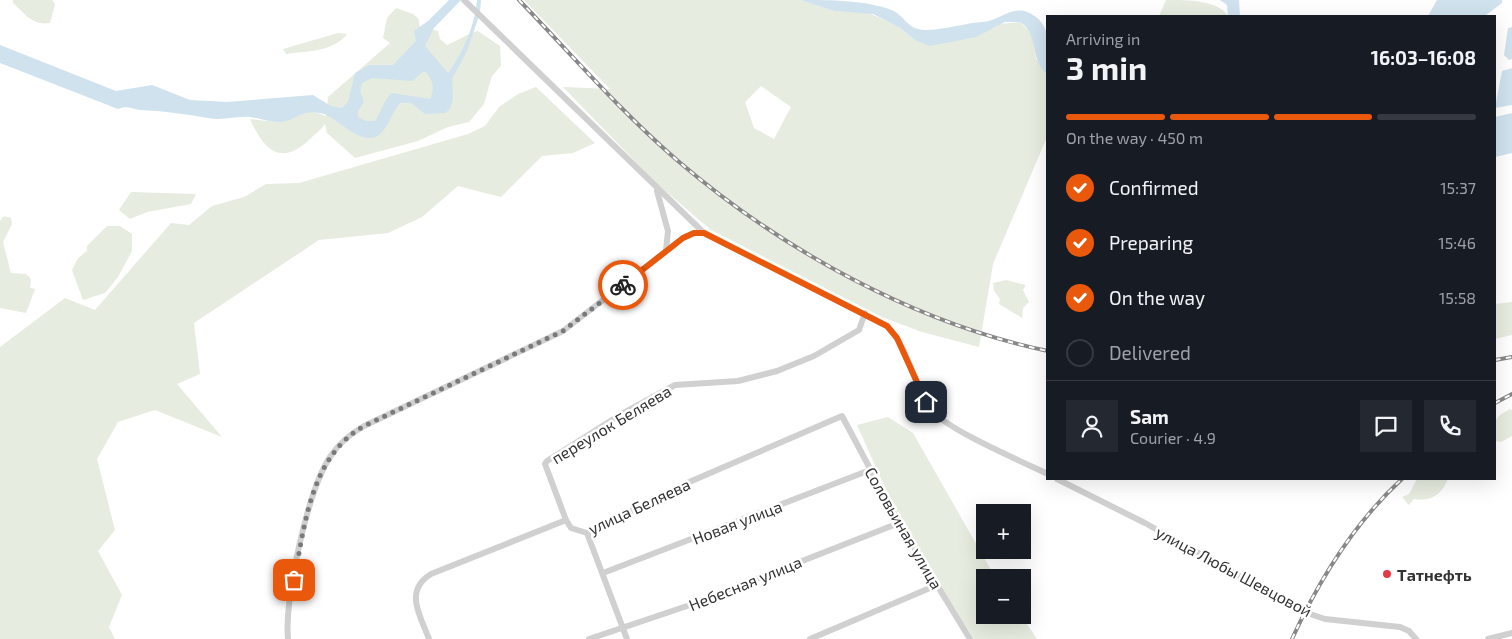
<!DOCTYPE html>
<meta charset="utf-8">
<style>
body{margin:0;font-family:"Exo 2",sans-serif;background:#242831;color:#f1f3f6;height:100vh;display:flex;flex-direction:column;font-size:19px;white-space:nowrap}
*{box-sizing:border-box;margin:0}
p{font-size:16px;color:#9ea1a6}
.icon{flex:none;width:28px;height:28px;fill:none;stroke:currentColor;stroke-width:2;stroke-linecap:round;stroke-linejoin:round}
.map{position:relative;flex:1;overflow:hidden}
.panel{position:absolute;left:1046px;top:15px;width:450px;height:465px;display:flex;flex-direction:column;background:#171b24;border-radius:0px;box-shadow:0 5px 20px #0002}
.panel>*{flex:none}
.buttons{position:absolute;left:976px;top:504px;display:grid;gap:10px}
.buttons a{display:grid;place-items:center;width:55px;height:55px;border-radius:0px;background:#171b24;box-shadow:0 5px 20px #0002;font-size:25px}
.pin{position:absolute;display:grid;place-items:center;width:42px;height:42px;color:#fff;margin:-21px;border-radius:10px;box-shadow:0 2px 8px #0006}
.courier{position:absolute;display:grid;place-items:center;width:50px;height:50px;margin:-25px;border:4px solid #ea580c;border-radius:50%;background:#fff;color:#222;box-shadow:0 1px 6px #0007}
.overview em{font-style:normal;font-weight:700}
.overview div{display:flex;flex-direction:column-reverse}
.overview{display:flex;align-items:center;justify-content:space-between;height:85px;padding:0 20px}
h1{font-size:32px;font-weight:700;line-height:38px}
.bar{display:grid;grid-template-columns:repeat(4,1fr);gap:8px 5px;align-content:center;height:60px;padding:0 20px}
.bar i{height:6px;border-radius:4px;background:#363941}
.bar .current{background:#ea580c}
.bar p{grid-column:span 4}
.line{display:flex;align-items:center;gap:12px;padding:0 20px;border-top:1px solid #363941}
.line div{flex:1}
.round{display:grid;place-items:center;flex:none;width:52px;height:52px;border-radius:0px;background:#242831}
ol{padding:0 20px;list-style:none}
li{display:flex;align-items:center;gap:15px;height:55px}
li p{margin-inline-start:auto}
li .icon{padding:5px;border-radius:50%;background:#ea580c;color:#fff;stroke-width:4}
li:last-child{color:#9ea1a6}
li i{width:28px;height:28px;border:2px solid #363941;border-radius:50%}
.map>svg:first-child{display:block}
.green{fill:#e6ecdf;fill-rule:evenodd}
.water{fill:#cfe2ee;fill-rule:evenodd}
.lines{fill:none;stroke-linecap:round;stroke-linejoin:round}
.minor{stroke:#d0d0d0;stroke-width:6}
.rail-casing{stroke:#888;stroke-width:4}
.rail{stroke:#fff;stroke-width:2;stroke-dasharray:5.5;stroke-linecap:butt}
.done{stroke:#7a7a7a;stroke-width:5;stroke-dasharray:0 9}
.route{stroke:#ea580c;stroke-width:6}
.poi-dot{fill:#e63946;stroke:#fff;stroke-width:2}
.labels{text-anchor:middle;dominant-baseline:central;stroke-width:5;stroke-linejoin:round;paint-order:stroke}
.street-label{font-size:16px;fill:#333;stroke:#fff}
.poi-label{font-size:16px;font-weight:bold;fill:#333;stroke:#fff;text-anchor:start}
</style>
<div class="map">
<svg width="1512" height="639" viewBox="0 0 1512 639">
<rect width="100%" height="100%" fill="#fff"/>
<g class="green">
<path d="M13,0H52L55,4L50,23C33,26 25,14 13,3Z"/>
<path d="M524,0H802L834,11L869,13L897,26L915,40L994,28L1000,24L1020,22L1032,34L1036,59L1047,73V137L993,264L979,347L922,332L882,317L711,230L655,182L563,87L610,89ZM761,86L791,107L774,139L754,128L745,102Z"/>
<path d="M1166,0C1188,0 1218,0 1228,16H1159Z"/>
<path d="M396,8L413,14L419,19V26L438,31L440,39L447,45C458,41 466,34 478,31L500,46L501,66L492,76L484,104L469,122L448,127L418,141L355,158L327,133L325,124C321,130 316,133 311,138C282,167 264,151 250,119L276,122L312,111L326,116L328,97L390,43L383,38L387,18Z"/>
<path d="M338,33L347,34C333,52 307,51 286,54L283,49Z"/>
<path d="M536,87L595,143L573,153L542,156L501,197L458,186L422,217L388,233L319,240L194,323L200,374L177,384L222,437L155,410L118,422L97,459L115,530L98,551L122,595L109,627L115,639H0V347L65,298L95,310L171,223L189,225L212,206L244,197L266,184L299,183L468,134L485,126L499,107L518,94Z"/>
<path d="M131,192L196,194L191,204L147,212L130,219L119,210Z"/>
<path d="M4,216L11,218L12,224L3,242L11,273L26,274L31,279L30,288L35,289L26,313L0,308V221Z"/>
<path d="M107,226H120L132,234V251L118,277L105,293L83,300L72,270L78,258L87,251V246Z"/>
<path d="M1006,280L1026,285L1023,290L1029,302L1023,308L1022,318L999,304L1000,299L994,291L993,283Z"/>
<path d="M1512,302V335L1495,339V304Z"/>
<path d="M1510,409L1512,410V436L1501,442L1495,441C1495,422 1492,418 1510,409Z"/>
<path d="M888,417L913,433L995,577L985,578V615H1021L1037,639H974L921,555L890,499L857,425Z"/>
<path d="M1417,479H1448C1442,494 1431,502 1414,499L1409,505L1402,497L1409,494Z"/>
</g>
<g class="water">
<path d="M449,0H461L434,28L425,46L448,73C463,53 475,25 477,0H481L480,13L467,51L452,79L453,98L450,109L445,113L425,114L411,103H400C392,112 388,128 379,135C361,147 339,119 324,114C300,107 297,122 277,122C268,122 259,118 250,117C237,116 222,121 208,118C185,114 164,111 140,110C131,109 127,105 118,109L0,63V45L116,91L152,85L190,100L227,102L313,95L331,106L342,108L348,102L355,73L369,65H393L416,41L414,31L428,21ZM424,71C433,77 435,89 430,99L392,93C386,96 380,114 375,121H366L358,117V111L364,102L360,91L362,83L372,78L412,81Z"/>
<path d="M801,0C831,0 868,0 894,11C903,16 908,27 918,29C932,33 965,23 982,22C1002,21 1014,0 1036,17C1053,30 1048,54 1047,74C1029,59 1040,35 1020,22H1005L976,37L930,46L915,40L900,28L873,14L834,11Z"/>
<path d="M1220,0H1239L1240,16H1228L1227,5Z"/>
<path d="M1437,0H1502V3L1486,15L1480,16H1428Z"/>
<path d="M1512,27V59L1509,60L1504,55L1508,28Z"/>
<path d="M1512,68V105L1495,108L1502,71Z"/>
<path d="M1512,113V153L1495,157V117Z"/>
</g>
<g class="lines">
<g class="minor">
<path d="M464,0L704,233L887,326C908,347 913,382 929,407C942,428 1021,461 1048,474"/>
<path d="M657,191L668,231L666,250"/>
<path d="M1057,479L1145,523L1304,612L1325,619L1400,627L1409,631L1416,639"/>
<path d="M566,520L545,464L547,461L620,415L675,385L738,381L777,371L814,356L859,330L865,313"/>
<path d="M587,533L627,639"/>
<path d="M603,573L870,470"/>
<path d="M288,639C284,599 308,490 330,457C339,443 350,434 364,426L563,331L683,238L694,233H704"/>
<path d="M429,639C421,617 403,591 431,574L566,520L571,528L587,533L687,483L842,416L899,523L970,639"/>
<path d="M589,639L690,605L899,523"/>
<path d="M810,639L937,585"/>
<path d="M1488,639L1512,633"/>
</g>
<defs>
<g id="rail">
<path d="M519,0C571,54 621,112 678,161C781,249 914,323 1048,351"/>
<path d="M1495,360L1512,357"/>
<path d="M1495,403L1512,394"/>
<path d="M1292,639C1319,580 1354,523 1402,479"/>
</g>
</defs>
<use href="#rail" class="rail-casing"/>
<use href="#rail" class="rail"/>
</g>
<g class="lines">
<path class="done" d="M294,580C305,525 310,457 364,426L563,331L623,285"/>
<path class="route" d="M623,285L683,238L694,233H704L887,326L897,338L926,402"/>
</g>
<circle class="poi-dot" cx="1387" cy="574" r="5"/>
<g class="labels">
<g class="street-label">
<text transform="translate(611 424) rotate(-31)">переулок Беляева</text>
<text transform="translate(639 506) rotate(-25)">улица Беляева</text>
<text transform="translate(737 522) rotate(-21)">Новая улица</text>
<text transform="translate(904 528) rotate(60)">Соловьиная улица</text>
<text transform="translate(1234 571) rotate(28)">улица Любы Шевцовой</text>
<text transform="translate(745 583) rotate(-22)">Небесная улица</text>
</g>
<g class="poi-label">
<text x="1397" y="574">Татнефть</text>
</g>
</g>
</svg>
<div class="buttons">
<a>+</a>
<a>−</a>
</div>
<div class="pin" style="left:294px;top:580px;background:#ea580c"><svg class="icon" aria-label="bag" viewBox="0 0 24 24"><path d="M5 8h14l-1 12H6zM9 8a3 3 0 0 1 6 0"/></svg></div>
<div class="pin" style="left:926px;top:402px;background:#1f2937"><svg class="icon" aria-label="home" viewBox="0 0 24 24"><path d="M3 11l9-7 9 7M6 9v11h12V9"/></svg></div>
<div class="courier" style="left:623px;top:285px"><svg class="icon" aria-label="bike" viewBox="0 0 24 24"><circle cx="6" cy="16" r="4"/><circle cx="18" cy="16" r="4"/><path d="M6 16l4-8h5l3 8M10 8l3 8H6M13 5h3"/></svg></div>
<section class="panel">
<div class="overview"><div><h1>3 min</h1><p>Arriving in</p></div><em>16:03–16:08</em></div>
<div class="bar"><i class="current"></i><i class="current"></i><i class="current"></i><i></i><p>On the way · 450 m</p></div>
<ol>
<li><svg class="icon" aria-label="check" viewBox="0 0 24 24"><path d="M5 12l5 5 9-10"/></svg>Confirmed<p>15:37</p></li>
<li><svg class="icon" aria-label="check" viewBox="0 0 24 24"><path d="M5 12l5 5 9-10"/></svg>Preparing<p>15:46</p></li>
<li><svg class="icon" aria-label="check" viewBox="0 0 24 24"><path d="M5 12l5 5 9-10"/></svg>On the way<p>15:58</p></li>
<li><i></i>Delivered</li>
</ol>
<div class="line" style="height:90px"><a class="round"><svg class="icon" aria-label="person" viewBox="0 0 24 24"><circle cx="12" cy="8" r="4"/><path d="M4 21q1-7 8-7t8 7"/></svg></a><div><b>Sam</b><p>Courier · 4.9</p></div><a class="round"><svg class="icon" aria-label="chat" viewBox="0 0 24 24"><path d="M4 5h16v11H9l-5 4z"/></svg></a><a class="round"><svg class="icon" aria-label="phone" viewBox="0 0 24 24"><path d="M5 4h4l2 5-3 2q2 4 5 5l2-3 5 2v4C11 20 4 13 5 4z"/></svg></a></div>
</section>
</div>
